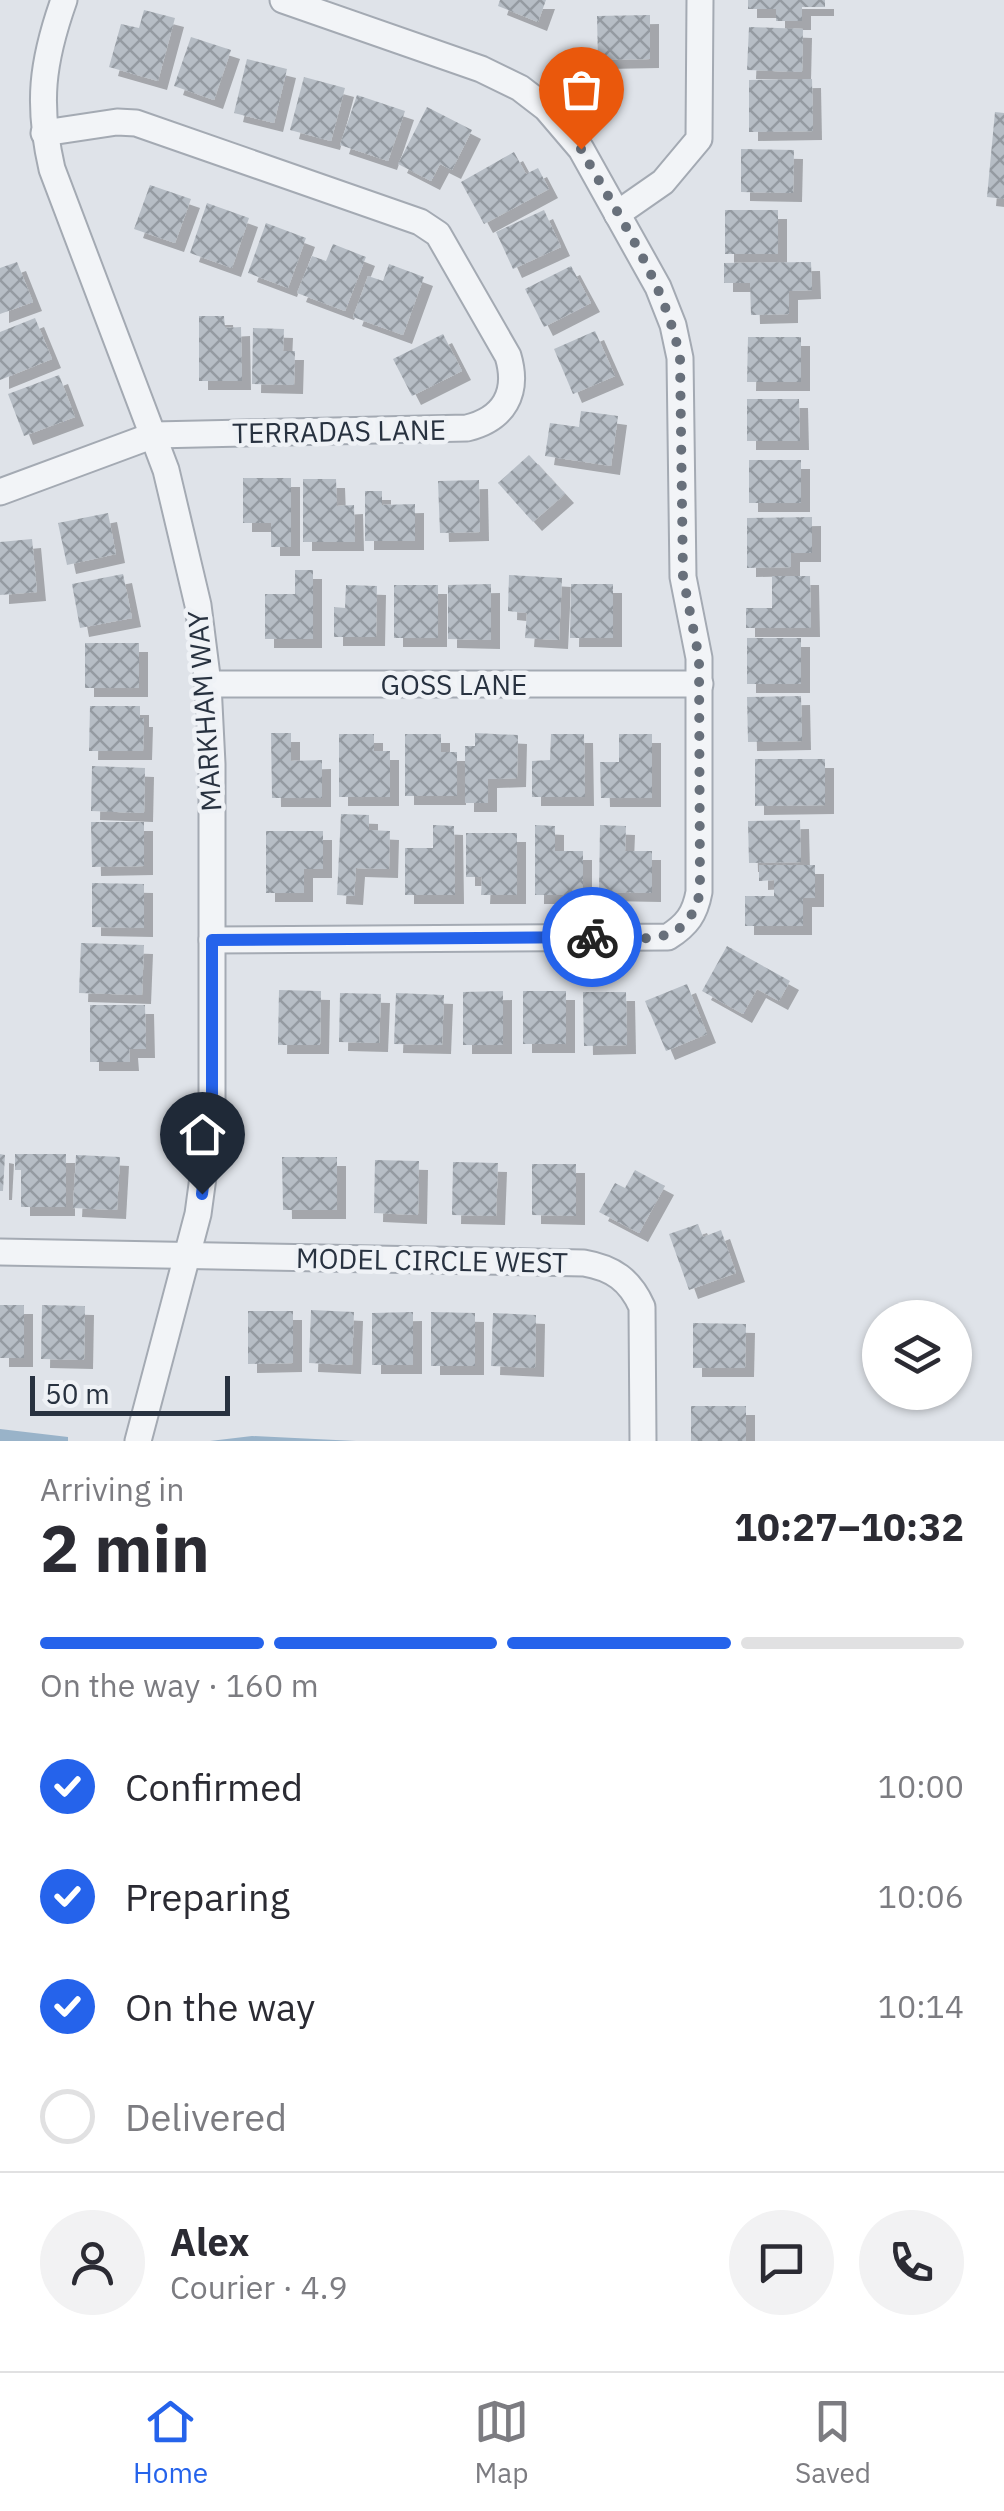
<!DOCTYPE html>
<meta charset="utf-8">
<style>
body{margin:0;font-family:"IBM Plex Sans",sans-serif;background:#f2f2f3;color:#2b2b33;height:100vh;display:flex;flex-direction:column;font-size:38px;white-space:nowrap}
*{box-sizing:border-box;margin:0}
p{font-size:32px;color:#7c7c81}
.icon{flex:none;width:55px;height:55px;fill:none;stroke:currentColor;stroke-width:2;stroke-linecap:round;stroke-linejoin:round}
.map{position:relative;height:1441px;overflow:hidden}
.details{display:flex;flex-direction:column;background:#fff;flex:1}
.details>*{flex:none}
.tools{position:absolute;left:862px;top:1300px;display:grid;gap:20px}
.tools a{display:grid;place-items:center;width:110px;height:110px;border-radius:50%;background:#fff;box-shadow:0 2px 8px #0004;font-size:50px}
.scale{position:absolute;left:30px;bottom:25px;width:200px;box-sizing:border-box;padding-left:10px;border:5px solid #283240;border-top:0;font-size:28px;line-height:35px;white-space:nowrap;color:#283240;-webkit-text-stroke:8px #eff2f6;paint-order:stroke}
.pin{position:absolute;display:grid;place-items:center;width:85px;height:85px;color:#fff;margin:-102px -42px;border-radius:50% 50% 50% 0;rotate:-45deg;box-shadow:0 0 10px #0007}
.pin .icon{rotate:45deg}
.courier{position:absolute;display:grid;place-items:center;width:100px;height:100px;margin:-50px;border:8px solid #2563eb;border-radius:50%;background:#fff;color:#222;box-shadow:0 2px 12px #0007}
.headline em{font-style:normal;font-weight:800}
.headline div{display:flex;flex-direction:column-reverse}
.headline{display:flex;align-items:center;justify-content:space-between;height:170px;padding:0 40px}
h1{font-size:65px;font-weight:800;line-height:75px}
.bar{display:grid;grid-template-columns:repeat(4,1fr);gap:15px 10px;align-content:center;height:120px;padding:0 40px}
.bar i{height:12px;border-radius:8px;background:#e1e1e2}
.bar .active{background:#2563eb}
.bar p{grid-column:span 4}
.line{display:flex;align-items:center;gap:25px;padding:0 40px;border-top:2px solid #e1e1e2}
.line div{flex:1}
.round{display:grid;place-items:center;flex:none;width:105px;height:105px;border-radius:52px;background:#f2f2f3}
ol{padding:0 40px;list-style:none}
li{display:flex;align-items:center;gap:30px;height:110px}
li p{margin-inline-start:auto}
li .icon{padding:10px;border-radius:50%;background:#2563eb;color:#fff;stroke-width:4}
li:last-child{color:#7c7c81}
li i{width:55px;height:55px;border:5px solid #e1e1e2;border-radius:50%}
.tabs{display:flex;justify-content:space-around;align-items:center;height:140px;border-top:2px solid #e1e1e2;background:#fff;font-size:28px;color:#7c7c81}
.tabs a{display:grid;justify-items:center;gap:5px}
.tabs .active{color:#2563eb}
.map>svg:first-child{display:block}
.water{fill:#99b3c9}
.building{fill:url(#building-cross-hatch);filter:url(#shadow)}
.lines{fill:none;stroke-linecap:round;stroke-linejoin:round}
.minor-casing{stroke:#a4aab3;stroke-width:29}
.minor{stroke:#f2f4f7;stroke-width:25}
.done{stroke:#68707b;stroke-width:10;stroke-dasharray:0 18}
.route{stroke:#2563eb;stroke-width:12}
.labels{text-anchor:middle;dominant-baseline:central;stroke-width:9;stroke-linejoin:round;paint-order:stroke}
.street-label{font-size:28px;fill:#283240;stroke:#eff2f6}
</style>
<div class="map">
<svg width="1004" height="1441" viewBox="0 0 1004 1441">
<defs>
<pattern id="building-cross-hatch" width="8" height="8" patternUnits="userSpaceOnUse" patternTransform="scale(2.5)"><rect width="8" height="8" fill="#b6bdc5"/><path d="M0 0l8 8M0 8l8-8" fill="none" stroke="#949aa1"/></pattern>
<filter id="shadow"><feDropShadow dx="9" dy="9" stdDeviation="0" flood-color="#0004"/></filter>
</defs>
<rect width="100%" height="100%" fill="#dfe3e9"/>
<g class="water">
<path d="M0,1429L68,1437V1441H0Z"/>
<path d="M252,1436L356,1441H210Z"/>
</g>
<g class="building">
<path d="M500,0H546L538,22L498,6Z"/>
<path d="M748,0H825V7H802V21H776V9H748Z"/>
<path d="M144,10L175,18L158,81L109,67L121,24L139,28Z"/>
<path d="M650,15V59L598,60L597,16Z"/>
<path d="M749,27L803,29L802,72L747,70Z"/>
<path d="M191,37L231,50L214,100L174,86Z"/>
<path d="M247,59L287,69L274,123L234,113Z"/>
<path d="M304,77L345,88L331,141L290,130Z"/>
<path d="M812,79L813,131L749,132V80Z"/>
<path d="M357,95L405,111L388,161L340,145Z"/>
<path d="M427,107L472,130L452,170L440,164L431,181L398,164Z"/>
<path d="M995,112L1004,113V199L987,197Z"/>
<path d="M741,149L794,150L793,193L741,192Z"/>
<path d="M514,152L526,174L538,168L549,189L484,224L461,182Z"/>
<path d="M150,185L191,199L175,243L134,229Z"/>
<path d="M207,203L249,218L232,268L190,253Z"/>
<path d="M544,210L561,247L513,269L496,232Z"/>
<rect x="725" y="210" width="53" height="44"/>
<path d="M266,223L306,238L288,288L248,273Z"/>
<path d="M333,244L366,257L345,311L297,293L312,256L326,261Z"/>
<path d="M17,262L33,302L0,314V268Z"/>
<path d="M811,262L812,290L789,291V314L751,315L750,283H724V263Z"/>
<path d="M389,264L424,277L403,335L353,317L368,276L383,281Z"/>
<path d="M571,266L591,303L544,327L525,289Z"/>
<path d="M199,316H224L225,328L241,327L242,381H199Z"/>
<path d="M35,318L52,359L0,380V332Z"/>
<path d="M253,328L284,329L283,351H295L294,385L252,384Z"/>
<path d="M595,331L615,376L573,394L554,349Z"/>
<path d="M443,334L462,371L412,396L393,359Z"/>
<path d="M748,337H801V382H747Z"/>
<path d="M59,375L75,417L24,436L8,394Z"/>
<path d="M747,399H799L800,441H747Z"/>
<path d="M581,411L618,416L611,466L545,456L550,423L579,427Z"/>
<path d="M529,455L565,494L533,522L498,483Z"/>
<rect x="749" y="460" width="52" height="43"/>
<path d="M243,478H291V547H271V523H243Z"/>
<path d="M303,479H336L337,506L354,505L355,542H303Z"/>
<path d="M479,480L480,532L440,533L438,481Z"/>
<path d="M365,491H382V505L415,504V541H365Z"/>
<path d="M108,513L116,554L67,565L58,523Z"/>
<path d="M812,517V553H791V567L747,568V518Z"/>
<path d="M32,539L37,592L0,595V542Z"/>
<path d="M295,570H313V639H265V594H295Z"/>
<path d="M123,574L132,618L80,628L72,584Z"/>
<path d="M509,575L562,578L559,640L525,638L527,613L508,611Z"/>
<path d="M772,576H810L811,628H746V608H772Z"/>
<path d="M491,584V640L448,639V585Z"/>
<path d="M571,584H613V638H570Z"/>
<path d="M346,585L377,586L376,637H334V607L345,608Z"/>
<rect x="394" y="585" width="44" height="53"/>
<rect x="747" y="638" width="54" height="46"/>
<rect x="85" y="643" width="54" height="45"/>
<path d="M801,696L802,741L748,742L747,697Z"/>
<path d="M90,706H140V718H144L143,751H89Z"/>
<path d="M271,733H291V761L322,760V798H272Z"/>
<path d="M475,733L518,735L517,778L488,779V803H465V746H475Z"/>
<path d="M339,734H374V751H390V797H339Z"/>
<path d="M405,734H441V752H457V796H405Z"/>
<path d="M551,734H584L585,797H532V761L550,760Z"/>
<path d="M619,734H652V798H601L600,762H619Z"/>
<path d="M755,759H825V805L755,806Z"/>
<path d="M92,766L145,768L144,813L91,811Z"/>
<path d="M341,814L369,815V830L390,831L389,869L356,868L354,896L337,895Z"/>
<path d="M800,820L801,862L749,863L748,821Z"/>
<path d="M91,822H144V866L92,867Z"/>
<path d="M433,825L454,826L455,895H405V848H433Z"/>
<path d="M535,825L555,826V851H583V895H535Z"/>
<path d="M600,825L626,826L625,851H652V893L599,892Z"/>
<path d="M266,831H323V869H304V893H266Z"/>
<path d="M466,833H517V895H481L482,877H466Z"/>
<path d="M759,865H815V898H803V926H745V896H774V880L759,881Z"/>
<path d="M92,883L144,884V928L92,927Z"/>
<path d="M81,943L144,945L142,995L79,993Z"/>
<path d="M727,946L790,981L779,1001L757,989L743,1014L702,991Z"/>
<path d="M687,984L707,1034L666,1051L645,1001Z"/>
<path d="M279,990L321,991L320,1045H278Z"/>
<path d="M503,991V1045H463V992Z"/>
<rect x="523" y="991" width="43" height="53"/>
<path d="M583,992H626L627,1045L584,1046Z"/>
<path d="M340,993L381,994L379,1043L339,1042Z"/>
<path d="M396,993L444,995L442,1045L394,1044Z"/>
<path d="M90,1005H145L146,1049H129L130,1062H90Z"/>
<path d="M0,1154L5,1155L3,1191H0Z"/>
<path d="M15,1154H66V1207H21V1170H15Z"/>
<path d="M76,1155L120,1157L117,1210L73,1208Z"/>
<path d="M282,1157H337V1210H283Z"/>
<path d="M375,1160L419,1161L418,1215L374,1213Z"/>
<path d="M453,1162L498,1163L496,1216L452,1215Z"/>
<path d="M532,1164H576V1216L532,1215Z"/>
<path d="M635,1170L665,1186L639,1233L599,1212L615,1183L625,1188Z"/>
<path d="M698,1224L703,1237L721,1230L736,1273L689,1290L669,1234Z"/>
<rect x="0" y="1305" width="24" height="53"/>
<path d="M42,1305L85,1306L84,1360L41,1359Z"/>
<path d="M311,1310L354,1312L352,1365L309,1363Z"/>
<path d="M248,1311H293V1363L248,1364Z"/>
<path d="M413,1312V1365H372V1313Z"/>
<path d="M431,1312L475,1313V1366H431Z"/>
<path d="M493,1313L536,1315L535,1368L491,1366Z"/>
<path d="M693,1323L746,1324L745,1368H693Z"/>
<rect x="691" y="1406" width="55" height="35"/>
</g>
<g class="lines">
<defs>
<g id="minor">
<path d="M64,0C42,62 37,104 52,169L166,470L198,605L208,684L212,764V1111L198,1214L138,1441"/>
<path d="M617,214L663,182L699,139L700,0"/>
<path d="M0,492L154,435L467,428C504,419 519,393 508,356L438,234L420,222L136,123L117,122L44,133"/>
<path d="M208,684H700"/>
<path d="M212,940L668,937C687,925 695,914 699,892V658L683,577L680,358L673,325L658,287L581,149L546,108L520,88L481,69L283,0"/>
<path d="M0,1252L584,1263C613,1268 630,1280 642,1307L643,1441"/>
</g>
</defs>
<use href="#minor" class="minor-casing"/>
<use href="#minor" class="minor"/>
</g>
<g class="lines">
<path class="done" d="M581,149C618,216 665,282 680,358L683,577L699,658L700,892C687,951 640,937 592,937"/>
<path class="route" d="M202,1194L212,1111V940L592,937"/>
</g>
<g class="labels">
<g class="street-label">
<text transform="translate(339 431) rotate(-1)">TERRADAS LANE</text>
<text x="454" y="684">GOSS LANE</text>
<text transform="translate(204 711) rotate(-94)">MARKHAM WAY</text>
<text transform="translate(432 1260) rotate(1)">MODEL CIRCLE WEST</text>
</g>
</g>
</svg>
<div class="tools">
<a><svg class="icon" aria-label="layers" viewBox="0 0 24 24"><path d="M12 4l9 5-9 5-9-5zM3 14l9 5 9-5"/></svg></a>
</div>
<div class="scale">50 m</div>
<div class="pin" style="left:581px;top:149px;background:#ea580c"><svg class="icon" aria-label="bag" viewBox="0 0 24 24"><path d="M5 8h14l-1 12H6zM9 8a3 3 0 0 1 6 0"/></svg></div>
<div class="pin" style="left:202px;top:1194px;background:#1f2937"><svg class="icon" aria-label="home" viewBox="0 0 24 24"><path d="M3 11l9-7 9 7M6 9v11h12V9"/></svg></div>
<div class="courier" style="left:592px;top:937px"><svg class="icon" aria-label="bike" viewBox="0 0 24 24"><circle cx="6" cy="16" r="4"/><circle cx="18" cy="16" r="4"/><path d="M6 16l4-8h5l3 8M10 8l3 8H6M13 5h3"/></svg></div>
</div>
<section class="details">
<div class="headline"><div><h1>2 min</h1><p>Arriving in</p></div><em>10:27–10:32</em></div>
<div class="bar"><i class="active"></i><i class="active"></i><i class="active"></i><i></i><p>On the way · 160 m</p></div>
<ol>
<li><svg class="icon" aria-label="check" viewBox="0 0 24 24"><path d="M5 12l5 5 9-10"/></svg>Confirmed<p>10:00</p></li>
<li><svg class="icon" aria-label="check" viewBox="0 0 24 24"><path d="M5 12l5 5 9-10"/></svg>Preparing<p>10:06</p></li>
<li><svg class="icon" aria-label="check" viewBox="0 0 24 24"><path d="M5 12l5 5 9-10"/></svg>On the way<p>10:14</p></li>
<li><i></i>Delivered</li>
</ol>
<div class="line" style="height:180px"><a class="round"><svg class="icon" aria-label="person" viewBox="0 0 24 24"><circle cx="12" cy="8" r="4"/><path d="M4 21q1-7 8-7t8 7"/></svg></a><div><b>Alex</b><p>Courier · 4.9</p></div><a class="round"><svg class="icon" aria-label="chat" viewBox="0 0 24 24"><path d="M4 5h16v11H9l-5 4z"/></svg></a><a class="round"><svg class="icon" aria-label="phone" viewBox="0 0 24 24"><path d="M5 4h4l2 5-3 2q2 4 5 5l2-3 5 2v4C11 20 4 13 5 4z"/></svg></a></div>
</section>
<nav class="tabs">
<a class="active"><svg class="icon" aria-label="home" viewBox="0 0 24 24"><path d="M3 11l9-7 9 7M6 9v11h12V9"/></svg>Home</a>
<a><svg class="icon" aria-label="map" viewBox="0 0 24 24"><path d="M3 6l6-2 6 2 6-2v14l-6 2-6-2-6 2zM9 4v14M15 6v14"/></svg>Map</a>
<a><svg class="icon" aria-label="saved" viewBox="0 0 24 24"><path d="M7 4h10v16l-5-4-5 4z"/></svg>Saved</a>
</nav>
